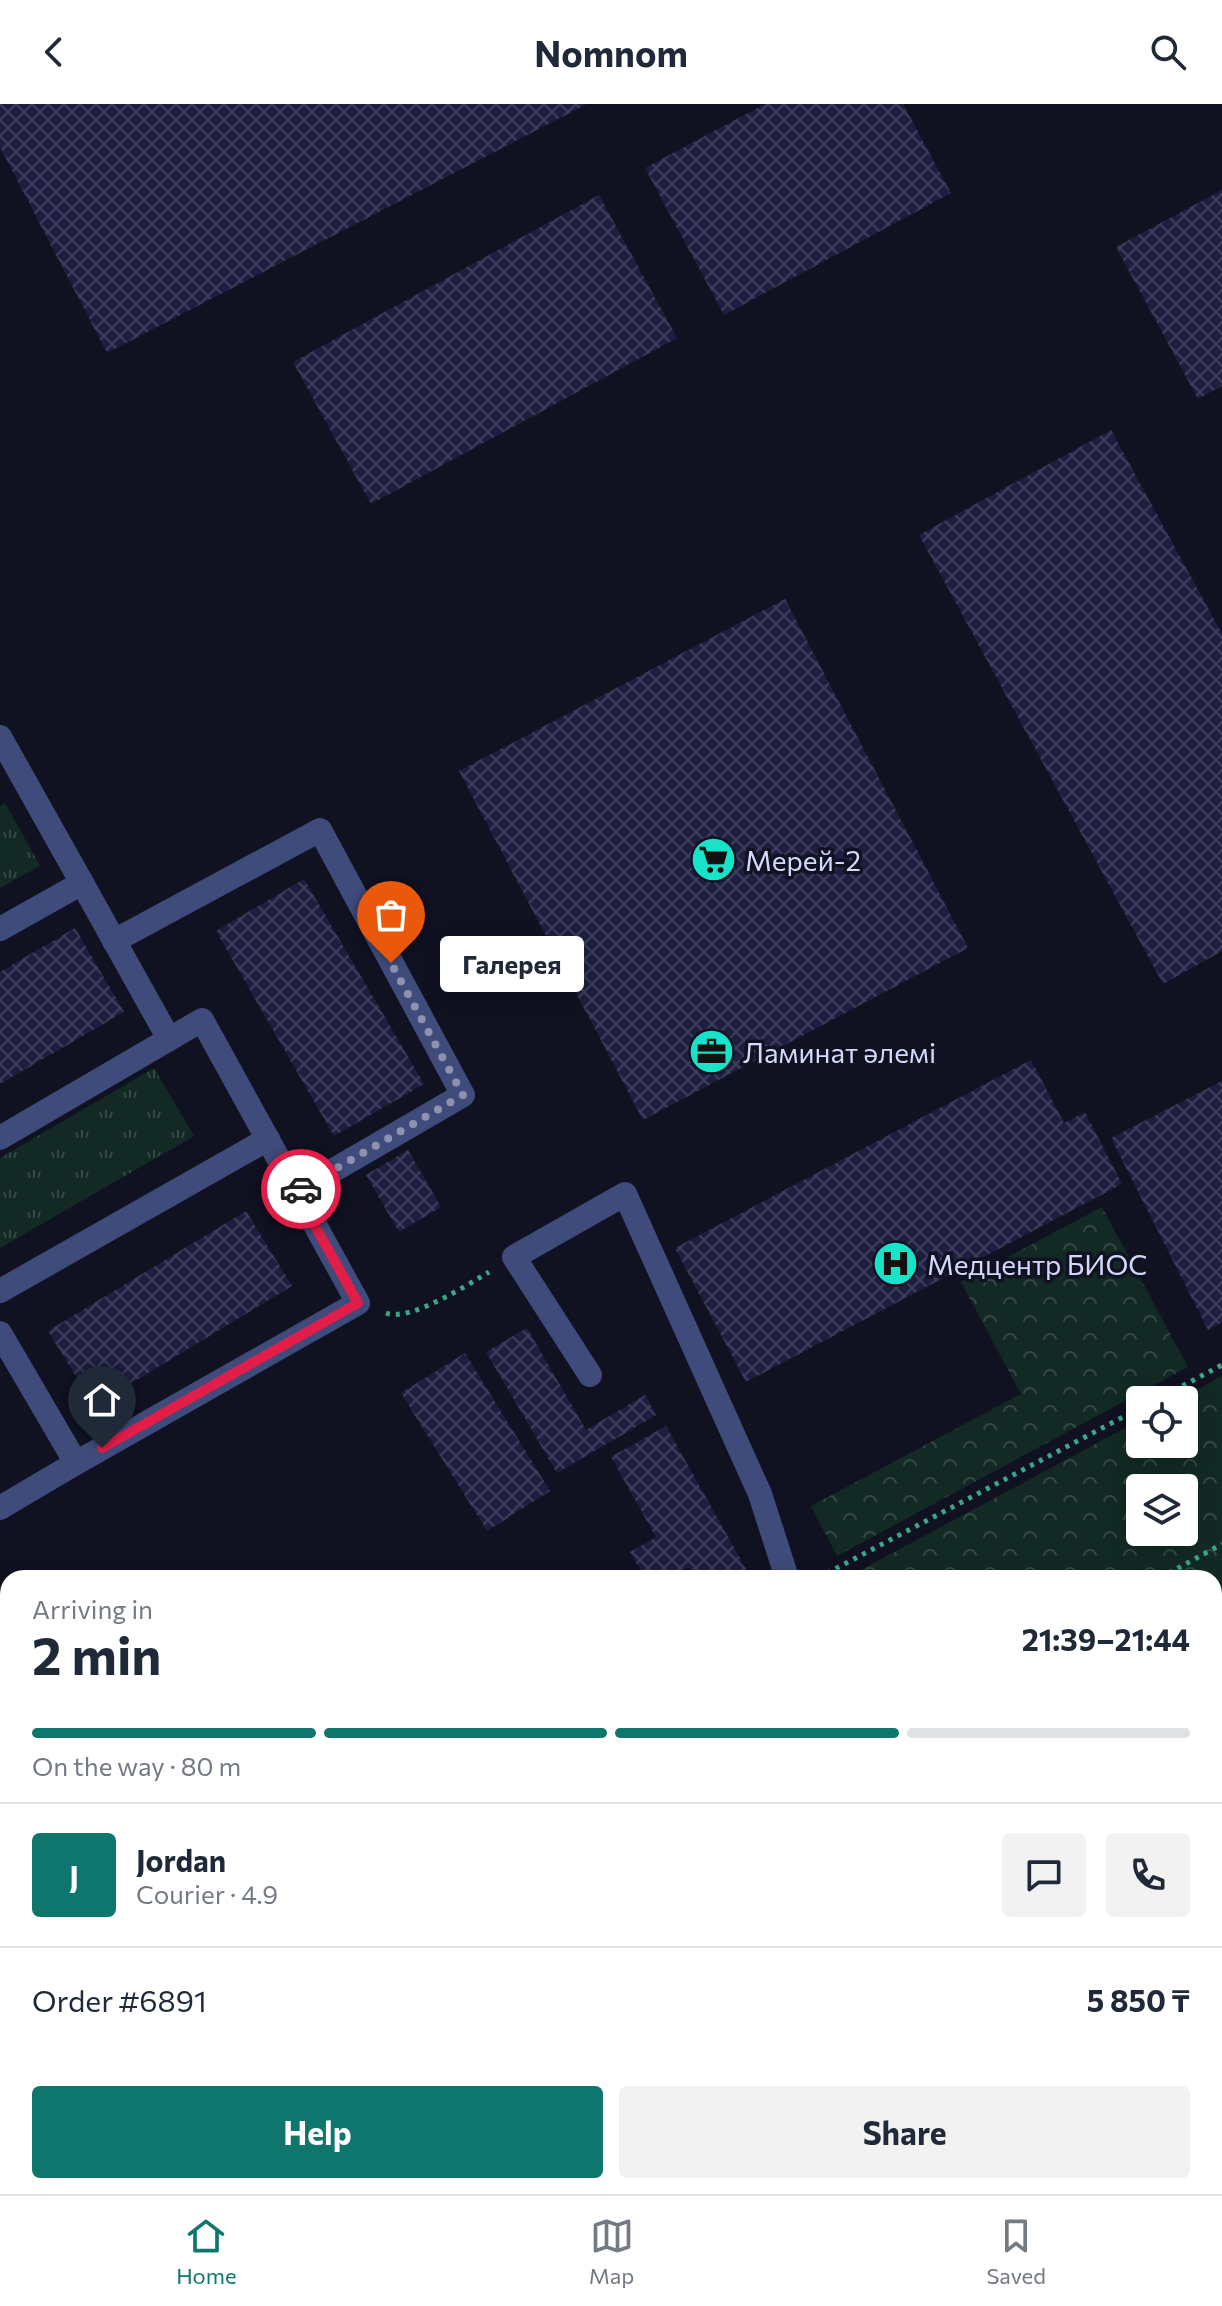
<!DOCTYPE html>
<meta charset="utf-8">
<style>
body{margin:0;font-family:Commissioner,sans-serif;background:#f2f2f3;color:#1f2937;height:100vh;display:flex;flex-direction:column;font-size:30px;white-space:nowrap}
*{box-sizing:border-box;margin:0}
p{font-size:26px;color:#747a83}
.icon{flex:none;width:44px;height:44px;fill:none;stroke:currentColor;stroke-width:2;stroke-linecap:round;stroke-linejoin:round}
.map{position:relative;flex:1;overflow:hidden}
.panel{position:absolute;left:0px;top:1466px;width:1222px;height:624px;display:flex;flex-direction:column;background:#fff;border-radius:24px 24px 0 0;box-shadow:0 4px 20px #0003}
.panel>*{flex:none}
.fabs{position:absolute;left:1126px;top:1282px;display:grid;gap:16px}
.fabs a{display:grid;place-items:center;width:72px;height:72px;border-radius:8px;background:#fff;box-shadow:0 4px 20px #0003;font-size:40px}
.pin{position:absolute;display:grid;place-items:center;width:68px;height:68px;color:#fff;margin:-82px -34px;border-radius:50% 50% 50% 0;rotate:-45deg;box-shadow:0 0 8px #0007}
.pin .icon{rotate:45deg}
.courier{position:absolute;display:grid;place-items:center;width:80px;height:80px;margin:-40px;border:6px solid #e11d48;border-radius:50%;background:#fff;color:#222;box-shadow:0 2px 10px #0007}
.bubble{position:absolute;height:56px;border-radius:8px;background:#fff;box-shadow:0 4px 20px #0003;font-size:26px;font-weight:700;line-height:56px;text-align:center}
.summary em{font-style:normal;font-weight:700}
.summary div{display:flex;flex-direction:column-reverse}
.summary{display:flex;align-items:center;justify-content:space-between;height:136px;padding:0 32px}
h1{font-size:52px;font-weight:700;line-height:60px}
.bar{display:grid;grid-template-columns:repeat(4,1fr);gap:12px 8px;align-content:center;height:96px;padding:0 32px}
.bar i{height:10px;border-radius:6px;background:#e0e1e3}
.bar .selected{background:#0f766e}
.bar p{grid-column:span 4}
.line{display:flex;align-items:center;gap:20px;padding:0 32px;border-top:2px solid #e0e1e3}
.line div{flex:1}
.round{display:grid;place-items:center;flex:none;width:84px;height:84px;border-radius:8px;background:#f2f2f3}
.action{display:flex;gap:16px;margin-top:auto;padding:16px 32px}
.action a{flex:1;height:92px;border-radius:8px;background:#0f766e;color:#fff;font-size:32px;font-weight:700;line-height:92px;text-align:center}
.action a+a{background:#f2f2f3;color:#1f2937}
header{display:flex;justify-content:space-between;align-items:center;height:104px;padding:0 32px;background:#fff;font-size:36px;font-weight:700}
.tab-bar{display:flex;justify-content:space-around;align-items:center;height:112px;border-top:2px solid #e0e1e3;background:#fff;font-size:22px;color:#747a83}
.tab-bar a{display:grid;justify-items:center;gap:4px}
.tab-bar .selected{color:#0f766e}
.map>svg:first-child{display:block}
.grass{fill:url(#grass-tufts)}
.forest{fill:url(#forest-crowns);fill-rule:evenodd}
.building{fill:url(#building-cross-hatch)}
.lines{fill:none;stroke-linecap:round;stroke-linejoin:round}
.path{stroke:#3aa888;stroke-width:5;stroke-dasharray:4 6;stroke-linecap:butt}
.minor{stroke:#3f4b7b;stroke-width:24}
.major{stroke:#9c66ef;stroke-width:24}
.done{stroke:#8f92af;stroke-width:8;stroke-dasharray:0 14.4}
.route{stroke:#e11d48;stroke-width:10}
.labels{text-anchor:middle;dominant-baseline:central;stroke-width:7;stroke-linejoin:round;paint-order:stroke}
.poi-label{font-size:28px;fill:#d4d8fb;stroke:#101121;text-anchor:start}
</style>
<header><svg class="icon" aria-label="back" viewBox="0 0 24 24"><path d="M15 5l-7 7 7 7"/></svg>Nomnom<svg class="icon" aria-label="search" viewBox="0 0 24 24"><circle cx="10" cy="10" r="6"/><path d="M15 15l6 6"/></svg></header>
<div class="map">
<svg width="1222" height="2090" viewBox="0 0 1222 2090">
<defs>
<pattern id="grass-tufts" width="24" height="20" patternUnits="userSpaceOnUse" patternTransform="scale(2)"><rect width="24" height="20" fill="#132a24"/><path d="M3 7l-1-3M5 7V3M7 7l1-3M15 17l-1-3M17 17v-4M19 17l1-3" fill="none" stroke="#344845"/></pattern>
<pattern id="forest-crowns" width="20" height="18" patternUnits="userSpaceOnUse" patternTransform="scale(2)"><rect width="20" height="18" fill="#132a24"/><path d="M2 6a3 3 0 1 1 6 0M12 15a3 3 0 1 1 6 0" fill="none" stroke="#344845"/></pattern>
<pattern id="building-cross-hatch" width="8" height="8" patternUnits="userSpaceOnUse" patternTransform="scale(2)"><rect width="8" height="8" fill="#1e1e40"/><path d="M0 0l8 8M0 8l8-8" fill="none" stroke="#3e3e5c"/></pattern>
</defs>
<rect width="100%" height="100%" fill="#101121"/>
<g class="grass">
<path d="M5,699L40,762L0,784V702Z"/>
<path d="M154,964L194,1032L0,1144V1054Z"/>
</g>
<g class="forest">
<path d="M1102,1103L1188,1263L837,1452L811,1402L1021,1290L961,1178Z"/>
<path d="M1222,1272V1534L1214,1539V1474H846L1140,1316V1340H1184V1296H1178ZM1140,1384H1184V1428H1140Z"/>
</g>
<g class="building">
<path d="M0,0H587L107,249L0,43Z"/>
<path d="M765,0H903L951,89L724,211L645,64Z"/>
<path d="M1222,86V282L1198,295L1116,143Z"/>
<path d="M599,91L677,234L371,400L293,258Z"/>
<path d="M1111,326L1222,530V847L1163,880L919,431Z"/>
<path d="M785,495L968,844L643,1016L459,667Z"/>
<path d="M304,775L424,980L334,1032L216,827Z"/>
<path d="M75,824L124,908L0,980V868Z"/>
<path d="M1031,956L1064,1019L1085,1008L1122,1080L746,1278L675,1144Z"/>
<path d="M1222,977V1218L1208,1226L1111,1034Z"/>
<path d="M408,1046L441,1103L399,1128L366,1071Z"/>
<path d="M246,1107L292,1182L94,1302L48,1227Z"/>
<path d="M527,1224L586,1326L645,1291L656,1311L557,1369L486,1248Z"/>
<path d="M465,1249L550,1387L487,1427L401,1289Z"/>
<path d="M666,1322L751,1474H698L688,1463L669,1474H645L630,1448L656,1433L611,1353Z"/>
<path d="M1222,1820V1905L1214,1909V1824Z"/>
<path d="M8,2075V2082H113L101,2090H0V2080Z"/>
<path d="M588,2082H650L655,2090H574Z"/>
</g>
<g class="lines">
<g class="path">
<path d="M386,1209C410,1218 467,1181 489,1168"/>
<path d="M1156,1296L1222,1261"/>
<path d="M818,1474L1140,1304"/>
<path d="M1160,1474L1222,1440"/>
</g>
<g class="minor">
<path d="M0,633L82,779L0,825"/>
<path d="M82,779L169,935"/>
<path d="M114,837L320,726L463,991L296,1088"/>
<path d="M0,1034L202,916L358,1199L76,1359L0,1229"/>
<path d="M0,1187L268,1035"/>
<path d="M590,1271L514,1153L625,1090L760,1390L787,1474"/>
<path d="M0,1404L76,1359"/>
<path d="M0,1544L8,1559"/>
<path d="M0,1610L8,1606"/>
<path d="M987,2082L992,2090"/>
</g>
<g class="major">
<path d="M1214,1613L1222,1609"/>
<path d="M414,2090L427,2082"/>
</g>
</g>
<g class="lines">
<path class="done" d="M301,1085L463,991L391,859"/>
<path class="route" d="M102,1344L358,1199L296,1088L301,1085"/>
</g>
<defs>
<symbol id="supermarket-disc" viewBox="-11 -11 22 22"><circle r="9.5" fill="#17e3c9" stroke="#101121"/><path d="M-6-5.5h2.5l.6 2H6L4.5 2H-2.5L-4.4-4H-6ZM-1.5 3.2a1.3 1.3 0 1 0 .1 0ZM3 3.2a1.3 1.3 0 1 0 .1 0Z" fill="#111"/></symbol>
<symbol id="office-disc" viewBox="-11 -11 22 22"><circle r="9.5" fill="#17e3c9" stroke="#101121"/><path d="M-6-3h4V-5.5h4V-3h4V5H-6ZM-1-4.5V-3h2v-1.5ZM-6 0V1H6V0Z" fill="#111"/></symbol>
<symbol id="hospital-disc" viewBox="-11 -11 22 22"><circle r="9.5" fill="#17e3c9" stroke="#101121"/><path d="M-5-5h3v3.5h4V-5h3V5h-3V1.5h-4V5h-3Z" fill="#111"/></symbol>
</defs>
<g fill-rule="evenodd">
<use href="#supermarket-disc" x="688" y="730" width="51" height="51"/>
<use href="#office-disc" x="686" y="922" width="51" height="51"/>
<use href="#hospital-disc" x="870" y="1134" width="51" height="51"/>
</g>
<g class="labels">
<g class="poi-label">
<text x="745" y="756">Мерей-2</text>
<text x="743" y="948">Ламинат әлемі</text>
<text x="927" y="1160">Медцентр БИОС</text>
</g>
</g>
</svg>
<div class="fabs">
<a><svg class="icon" aria-label="locate" viewBox="0 0 24 24"><circle cx="12" cy="12" r="6"/><path d="M12 2v4M12 18v4M2 12h4M18 12h4"/></svg></a>
<a><svg class="icon" aria-label="layers" viewBox="0 0 24 24"><path d="M12 4l9 5-9 5-9-5zM3 14l9 5 9-5"/></svg></a>
</div>
<div class="pin" style="left:391px;top:859px;background:#ea580c"><svg class="icon" aria-label="bag" viewBox="0 0 24 24"><path d="M5 8h14l-1 12H6zM9 8a3 3 0 0 1 6 0"/></svg></div>
<div class="pin" style="left:102px;top:1344px;background:#1f2937"><svg class="icon" aria-label="home" viewBox="0 0 24 24"><path d="M3 11l9-7 9 7M6 9v11h12V9"/></svg></div>
<div class="courier" style="left:301px;top:1085px"><svg class="icon" aria-label="car" viewBox="0 0 24 24"><path d="M5 17H2v-5l4-1 3-4h7l3 4 3 1v5h-3M9 17h6M6 11h13"/><circle cx="7" cy="17" r="2"/><circle cx="17" cy="17" r="2"/></svg></div>
<div class="bubble" style="left:440px;top:832px;width:144px">Галерея</div>
<section class="panel">
<div class="summary"><div><h1>2 min</h1><p>Arriving in</p></div><em>21:39–21:44</em></div>
<div class="bar"><i class="selected"></i><i class="selected"></i><i class="selected"></i><i></i><p>On the way · 80 m</p></div>
<div class="line" style="height:144px"><b class="round" style="background:#0f766e;color:#fff">J</b><div><b>Jordan</b><p>Courier · 4.9</p></div><a class="round"><svg class="icon" aria-label="chat" viewBox="0 0 24 24"><path d="M4 5h16v11H9l-5 4z"/></svg></a><a class="round"><svg class="icon" aria-label="phone" viewBox="0 0 24 24"><path d="M5 4h4l2 5-3 2q2 4 5 5l2-3 5 2v4C11 20 4 13 5 4z"/></svg></a></div>
<div class="line" style="height:104px"><div>Order #6891</div><b>5 850 ₸</b></div>
<div class="action"><a>Help</a><a>Share</a></div>
</section>
</div>
<nav class="tab-bar">
<a class="selected"><svg class="icon" aria-label="home" viewBox="0 0 24 24"><path d="M3 11l9-7 9 7M6 9v11h12V9"/></svg>Home</a>
<a><svg class="icon" aria-label="map" viewBox="0 0 24 24"><path d="M3 6l6-2 6 2 6-2v14l-6 2-6-2-6 2zM9 4v14M15 6v14"/></svg>Map</a>
<a><svg class="icon" aria-label="saved" viewBox="0 0 24 24"><path d="M7 4h10v16l-5-4-5 4z"/></svg>Saved</a>
</nav>
